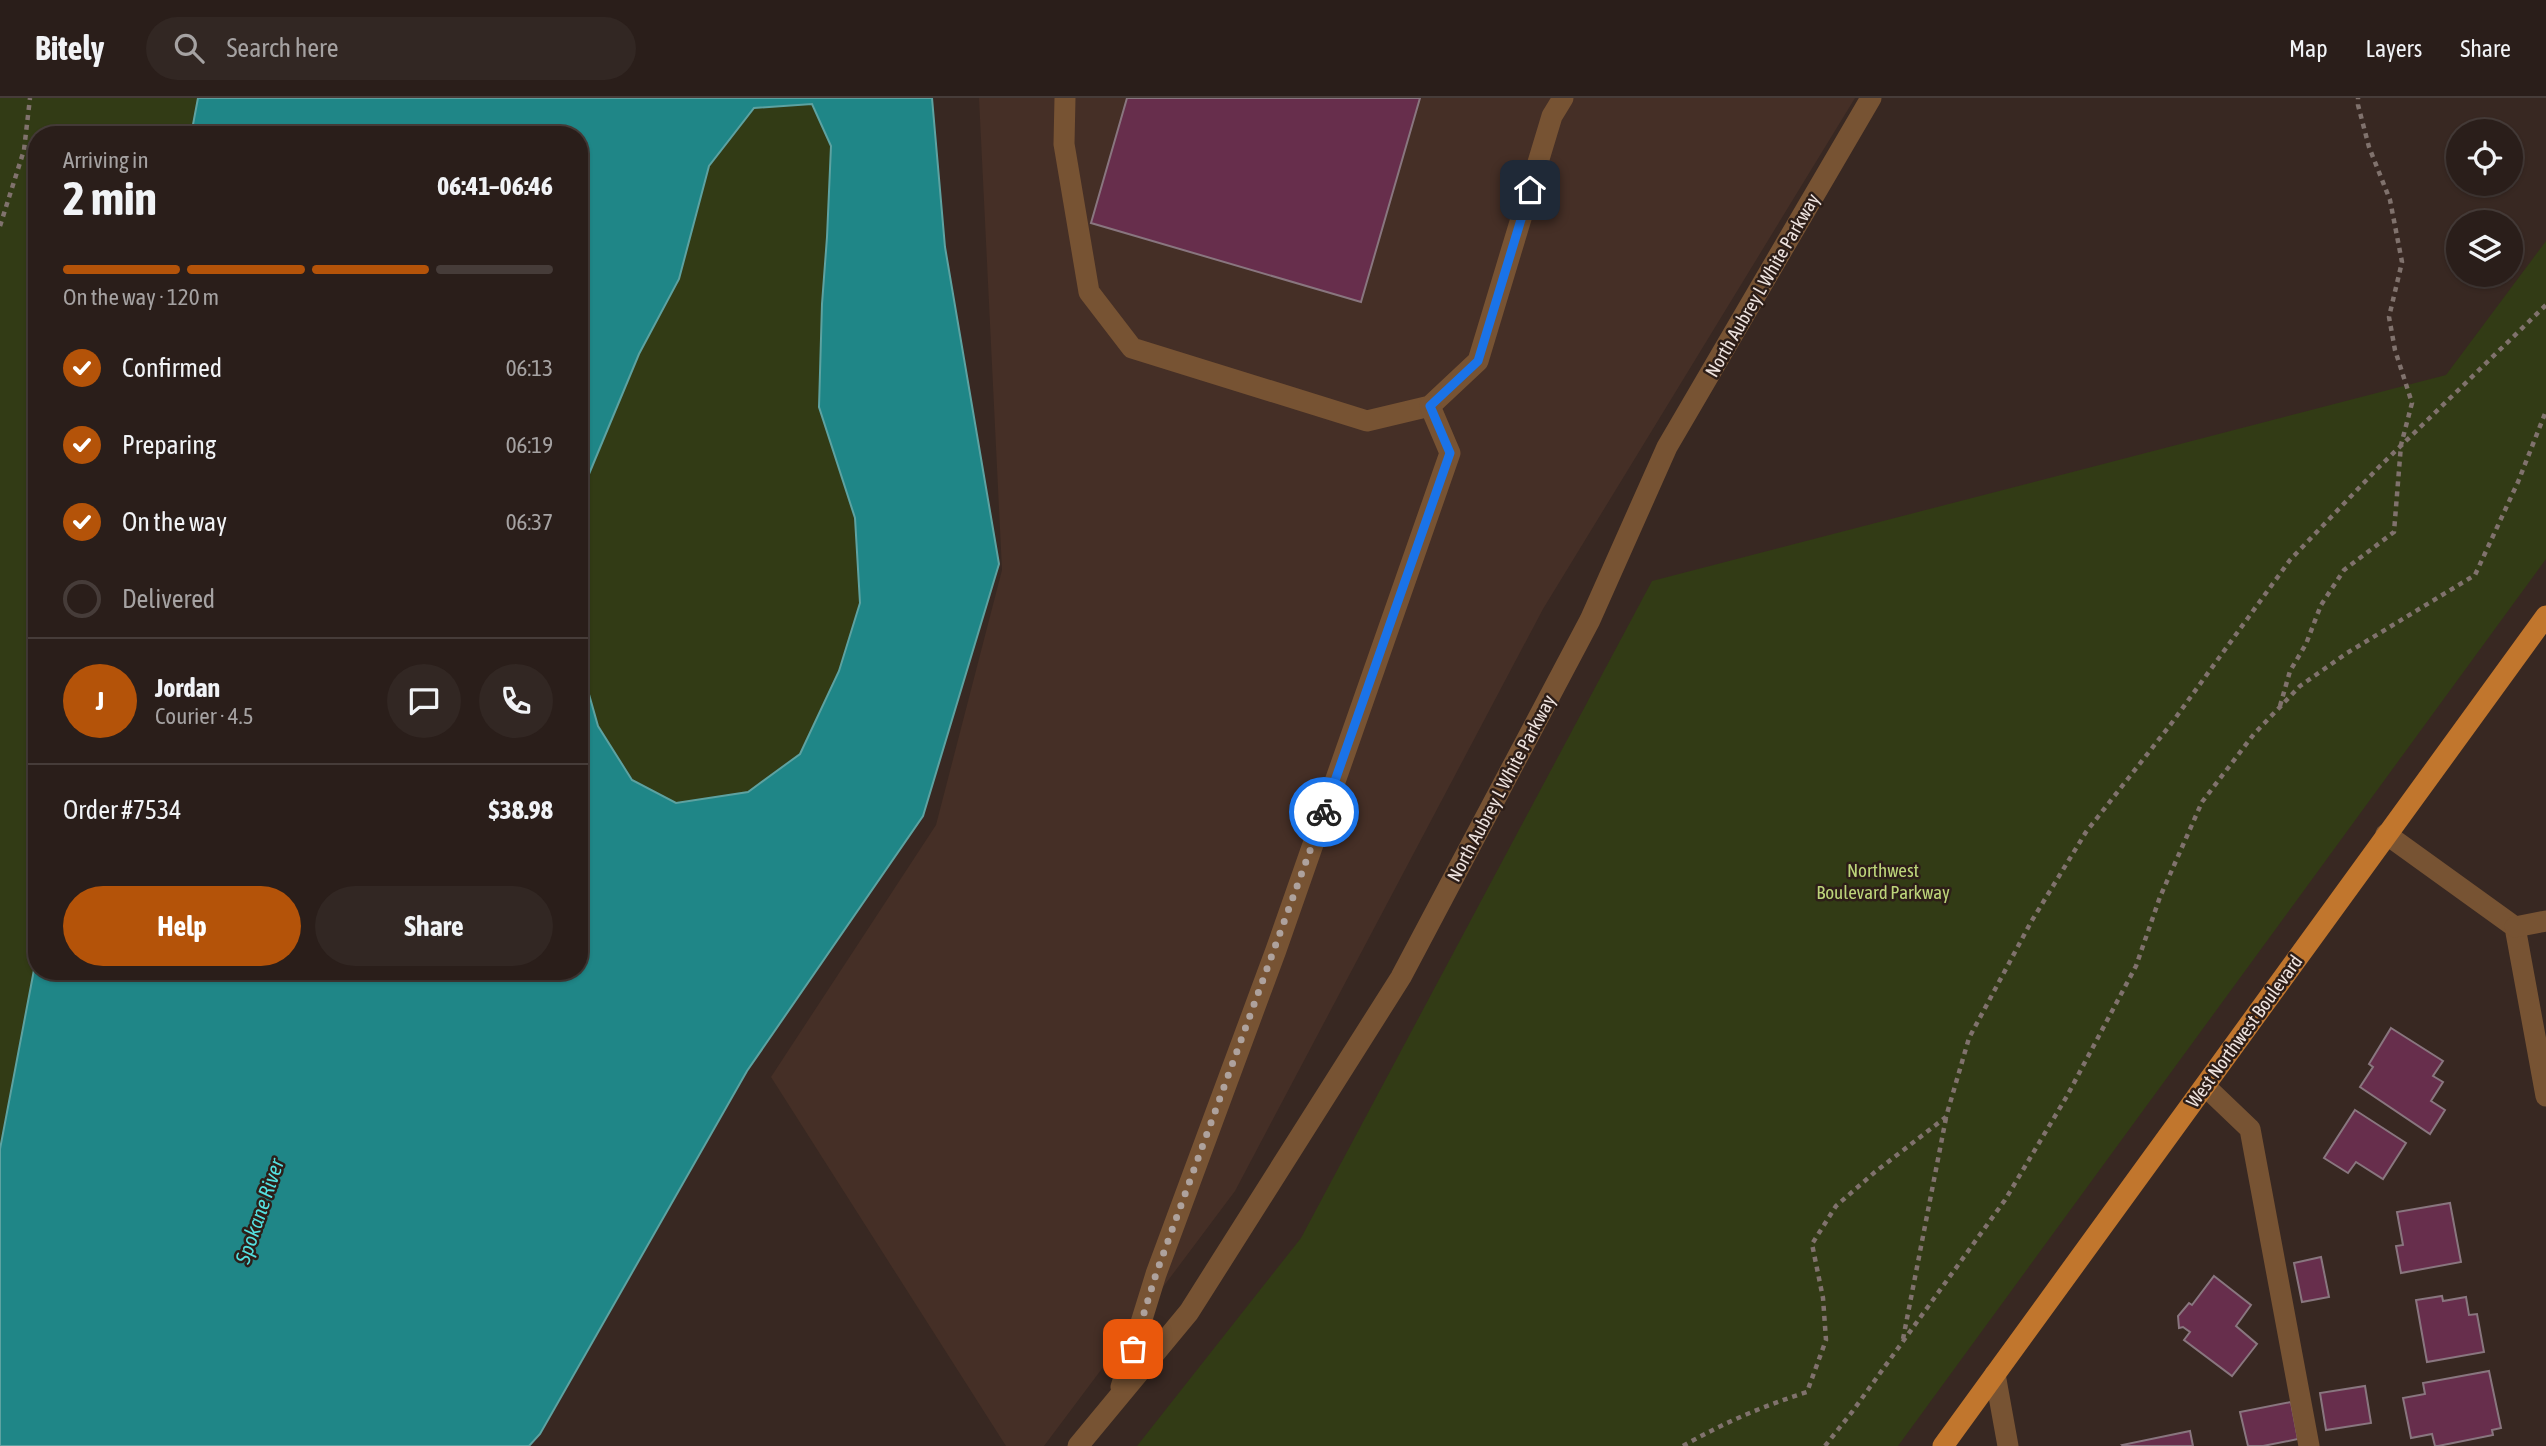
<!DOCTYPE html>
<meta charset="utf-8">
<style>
body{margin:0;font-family:"Asap Condensed",sans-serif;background:#322723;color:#f1f3f6;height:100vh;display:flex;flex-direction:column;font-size:26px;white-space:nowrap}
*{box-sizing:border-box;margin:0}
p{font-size:23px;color:#a5a2a2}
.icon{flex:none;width:38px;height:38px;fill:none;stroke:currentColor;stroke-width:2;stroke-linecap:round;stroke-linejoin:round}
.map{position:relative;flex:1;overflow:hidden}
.side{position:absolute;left:28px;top:28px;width:560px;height:854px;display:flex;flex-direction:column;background:#2a1e1a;border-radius:28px;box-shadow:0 2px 5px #0004,0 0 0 2px #463c39}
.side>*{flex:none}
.buttons{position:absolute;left:2446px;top:21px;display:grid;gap:14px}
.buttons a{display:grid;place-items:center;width:77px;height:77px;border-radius:50%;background:#2a1e1a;box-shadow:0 2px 5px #0004,0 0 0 2px #463c39;font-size:35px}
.pin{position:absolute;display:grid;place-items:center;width:60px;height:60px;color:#fff;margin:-30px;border-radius:14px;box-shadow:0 4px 10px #0006}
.courier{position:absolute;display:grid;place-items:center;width:70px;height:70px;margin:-35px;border:5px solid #1a73e8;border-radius:50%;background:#fff;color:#222;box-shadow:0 2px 9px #0007}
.summary em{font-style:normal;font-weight:700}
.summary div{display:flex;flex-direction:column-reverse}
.summary{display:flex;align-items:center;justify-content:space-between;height:119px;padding:0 35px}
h1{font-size:46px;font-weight:700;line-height:52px}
.bar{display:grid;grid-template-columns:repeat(4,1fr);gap:10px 7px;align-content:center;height:84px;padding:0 35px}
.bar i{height:9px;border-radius:5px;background:#463c39}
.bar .selected{background:#b45309}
.bar p{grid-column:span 4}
.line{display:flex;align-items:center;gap:18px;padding:0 35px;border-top:2px solid #463c39}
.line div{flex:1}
.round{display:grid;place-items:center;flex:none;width:74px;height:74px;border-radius:37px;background:#322723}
ol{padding:0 35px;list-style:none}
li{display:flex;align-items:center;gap:21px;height:77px}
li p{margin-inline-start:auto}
li .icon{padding:7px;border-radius:50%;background:#b45309;color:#fff;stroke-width:4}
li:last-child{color:#a5a2a2}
li i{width:38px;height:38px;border:4px solid #463c39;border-radius:50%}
.primary-button{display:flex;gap:14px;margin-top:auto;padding:14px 35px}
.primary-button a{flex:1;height:80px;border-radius:42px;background:#b45309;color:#fff;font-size:28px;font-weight:700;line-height:80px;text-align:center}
.primary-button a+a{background:#322723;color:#f1f3f6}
header{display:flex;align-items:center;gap:42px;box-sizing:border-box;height:98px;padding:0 35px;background:#2a1e1a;border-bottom:2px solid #463c39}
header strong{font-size:33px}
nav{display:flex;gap:38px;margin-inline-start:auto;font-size:24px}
.search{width:490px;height:63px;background:#322723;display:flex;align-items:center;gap:18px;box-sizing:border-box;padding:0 24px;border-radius:38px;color:#a5a2a2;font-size:26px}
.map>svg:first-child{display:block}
.built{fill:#452f26}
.green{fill:#323b15}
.water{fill:#1f8687;stroke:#5da2a1;stroke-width:2}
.building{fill:#672e4c;stroke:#89767f;stroke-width:2}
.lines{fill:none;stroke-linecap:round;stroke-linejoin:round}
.path{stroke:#80726d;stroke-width:4.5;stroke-dasharray:5 5;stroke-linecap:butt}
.minor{stroke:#775333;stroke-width:21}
.major{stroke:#c1762d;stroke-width:21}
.done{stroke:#aea29d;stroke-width:7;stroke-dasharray:0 12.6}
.route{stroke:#1a73e8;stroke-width:9}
.labels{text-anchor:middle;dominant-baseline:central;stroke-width:5;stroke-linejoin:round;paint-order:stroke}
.street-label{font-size:19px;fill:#eee3df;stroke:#2d1e18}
.park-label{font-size:19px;fill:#bdd47a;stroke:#2d1e18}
.water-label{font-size:21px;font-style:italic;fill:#54e0e0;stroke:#2d1e18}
</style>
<header>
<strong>Bitely</strong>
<div class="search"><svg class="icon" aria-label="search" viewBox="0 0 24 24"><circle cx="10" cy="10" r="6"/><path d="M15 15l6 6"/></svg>Search here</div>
<nav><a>Map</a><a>Layers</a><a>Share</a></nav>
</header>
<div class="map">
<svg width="2546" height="1348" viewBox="0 0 2546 1348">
<rect width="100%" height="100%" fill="#382822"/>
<path class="built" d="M979,0H1855L1543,511L1235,1093L1044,1348H1006L771,979L936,727L1002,472Z"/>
<g class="green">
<path d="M0,0H198L191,37H37V856L0,1051Z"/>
<path d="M812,6L831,48L827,139L822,206L819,309L855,420L860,505L839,573L801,656L748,694L676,705L633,682L598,628L579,561V400L639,256L679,181L709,68L754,10Z"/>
<path d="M2546,143V461L1898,1348H1137L1301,1140L1652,483L2446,277Z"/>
</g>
<path class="water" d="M198,0H932L945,149L999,466L923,718L747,973L540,1336L529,1348H0V1051L37,856V873H579V561L598,628L632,682L676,705L748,694L800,656L839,573L860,505L855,420L819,309L822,206L827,139L831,48L812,6L754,10L709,68L679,181L639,256L579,400V37H191Z"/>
<g class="building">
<path d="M1127,0H1420L1361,204L1091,125Z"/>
<path d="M2391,930L2443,963L2433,978L2443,984L2431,1003L2445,1012L2430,1036L2360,989L2373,969L2369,966Z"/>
<path d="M2355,1012L2406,1045L2383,1081L2356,1064L2348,1075L2324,1060Z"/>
<path d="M2450,1105L2461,1164L2401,1175L2396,1148L2403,1147L2397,1114Z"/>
<path d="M2321,1159L2329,1199L2302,1204L2294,1165Z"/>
<path d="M2214,1178L2251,1207L2236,1228L2257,1246L2232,1278L2184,1242L2190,1234L2183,1229L2179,1230L2178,1218L2189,1205L2192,1207Z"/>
<path d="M2442,1198L2443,1203L2466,1199L2469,1217L2477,1216L2484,1254L2427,1264L2416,1202Z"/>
<path d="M2489,1273L2501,1330L2492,1332L2493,1337L2438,1348H2435L2432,1336L2411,1340L2403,1300L2425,1296L2423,1285Z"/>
<path d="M2365,1288L2371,1325L2326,1332L2320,1295Z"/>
<path d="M2291,1304L2298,1341L2263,1348H2248L2240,1314Z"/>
<path d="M2190,1333L2193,1348H2123L2122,1347Z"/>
</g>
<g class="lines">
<g class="path">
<path d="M0,128L24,52L30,0"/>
<path d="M2280,608L2290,573L2306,546L2321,507L2344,472L2394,434L2401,347L2412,305L2395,252L2389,219L2402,164L2390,102L2369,49L2358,7V0"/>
<path d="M1903,1241L1946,1020"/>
<path d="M1683,1348C1723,1325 1763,1308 1807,1294L1826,1242L1823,1200L1812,1146L1836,1108L1875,1074L1946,1019L1969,940L2031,824L2086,734L2171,626L2290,462L2378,370L2546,207"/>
<path d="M1825,1348L1852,1314L2005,1102L2067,998L2136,868L2160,799L2202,704L2254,636L2300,588L2347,555L2475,477L2518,384L2546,313"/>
</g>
<g class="minor">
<path d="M1065,0L1064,46L1089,194L1132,250L1367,323L1430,308L1478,263L1552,18L1563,0"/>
<path d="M2386,736L2515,829L2546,998"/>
<path d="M2515,829L2546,823"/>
<path d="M2205,988L2250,1031L2309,1348"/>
<path d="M1995,1276L2008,1348"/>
<path d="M1121,1289L1156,1176L1276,852L1450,355L1430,308"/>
<path d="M1078,1348L1189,1214L1401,879L1590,522L1667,349L1871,0"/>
</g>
<path class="major" d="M1943,1348L2546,518"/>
</g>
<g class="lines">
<path class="done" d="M1133,1251L1156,1176L1324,714"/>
<path class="route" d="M1324,714L1450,355L1430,308L1478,263L1530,92"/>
</g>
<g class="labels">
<g class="street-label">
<text transform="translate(1762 187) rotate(-60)">North Aubrey L White Parkway</text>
<text transform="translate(1501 690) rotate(-62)">North Aubrey L White Parkway</text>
<text transform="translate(2244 933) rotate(-54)">West Northwest Boulevard</text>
</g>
<g class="park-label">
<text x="1883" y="772">Northwest<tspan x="1883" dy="22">Boulevard Parkway</tspan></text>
</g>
<g class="water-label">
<text transform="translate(259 1113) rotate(-71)">Spokane River</text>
</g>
</g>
</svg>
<div class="buttons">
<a><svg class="icon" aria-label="locate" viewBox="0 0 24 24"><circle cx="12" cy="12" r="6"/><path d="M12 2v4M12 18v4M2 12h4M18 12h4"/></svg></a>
<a><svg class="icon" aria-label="layers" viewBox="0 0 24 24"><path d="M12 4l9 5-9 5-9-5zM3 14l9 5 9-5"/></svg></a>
</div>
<div class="pin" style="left:1133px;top:1251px;background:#ea580c"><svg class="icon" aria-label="bag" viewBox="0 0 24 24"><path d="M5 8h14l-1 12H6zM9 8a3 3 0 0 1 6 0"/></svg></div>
<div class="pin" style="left:1530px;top:92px;background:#1f2937"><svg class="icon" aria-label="home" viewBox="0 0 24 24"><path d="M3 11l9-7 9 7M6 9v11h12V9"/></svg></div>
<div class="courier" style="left:1324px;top:714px"><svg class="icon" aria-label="bike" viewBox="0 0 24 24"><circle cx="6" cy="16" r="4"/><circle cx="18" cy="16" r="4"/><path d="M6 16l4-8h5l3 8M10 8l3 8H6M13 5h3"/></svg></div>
<section class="side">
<div class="summary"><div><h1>2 min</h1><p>Arriving in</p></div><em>06:41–06:46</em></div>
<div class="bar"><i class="selected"></i><i class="selected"></i><i class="selected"></i><i></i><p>On the way · 120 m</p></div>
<ol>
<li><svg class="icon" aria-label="check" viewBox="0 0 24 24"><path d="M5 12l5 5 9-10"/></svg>Confirmed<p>06:13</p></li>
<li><svg class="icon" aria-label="check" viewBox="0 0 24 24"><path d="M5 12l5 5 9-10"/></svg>Preparing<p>06:19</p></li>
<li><svg class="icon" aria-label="check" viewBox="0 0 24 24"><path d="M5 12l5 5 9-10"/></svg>On the way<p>06:37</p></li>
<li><i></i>Delivered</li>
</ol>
<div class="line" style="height:126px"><b class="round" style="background:#b45309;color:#fff">J</b><div><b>Jordan</b><p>Courier · 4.5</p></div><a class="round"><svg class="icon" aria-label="chat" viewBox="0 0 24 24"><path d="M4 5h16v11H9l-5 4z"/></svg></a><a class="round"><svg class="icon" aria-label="phone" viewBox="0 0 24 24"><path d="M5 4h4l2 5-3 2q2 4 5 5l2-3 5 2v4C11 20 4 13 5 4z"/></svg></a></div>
<div class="line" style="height:91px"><div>Order #7534</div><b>$38.98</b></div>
<div class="primary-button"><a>Help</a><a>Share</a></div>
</section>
</div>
